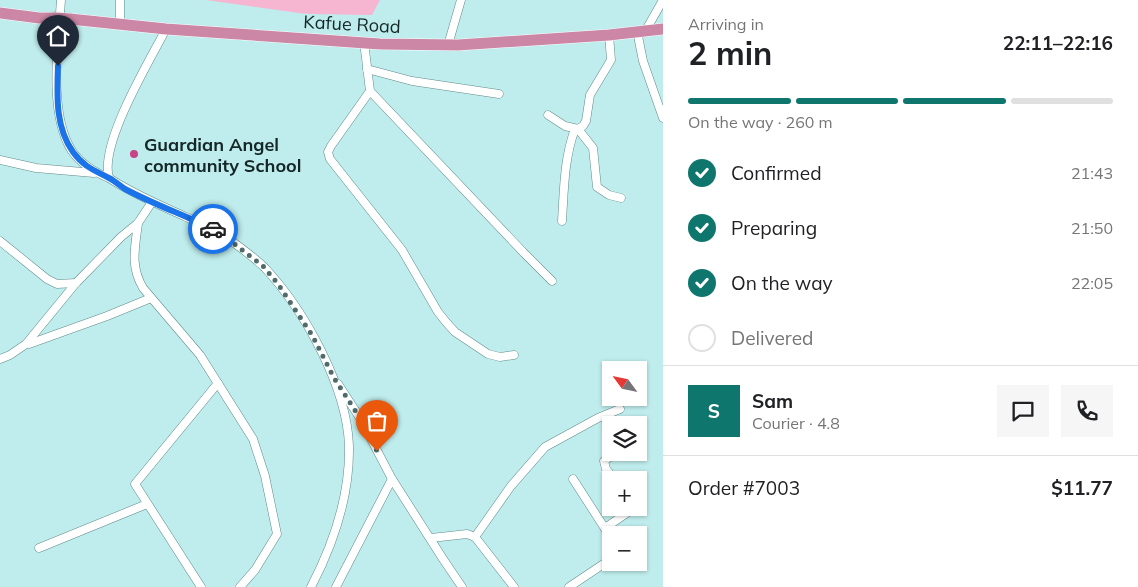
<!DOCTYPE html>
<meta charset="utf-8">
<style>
body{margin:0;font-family:Mulish,sans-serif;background:#f6f6f6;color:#202124;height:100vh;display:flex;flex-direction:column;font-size:19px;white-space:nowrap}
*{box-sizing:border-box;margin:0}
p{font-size:16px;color:#757577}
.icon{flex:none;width:28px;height:28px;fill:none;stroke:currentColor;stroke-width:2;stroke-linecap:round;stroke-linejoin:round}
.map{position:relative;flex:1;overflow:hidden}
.drawer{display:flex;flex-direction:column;background:#fff;width:475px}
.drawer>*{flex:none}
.needle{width:32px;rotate:303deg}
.controls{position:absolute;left:602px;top:361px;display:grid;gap:10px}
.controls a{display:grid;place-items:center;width:45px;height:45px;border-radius:0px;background:#fff;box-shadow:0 1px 4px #0004;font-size:25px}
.pin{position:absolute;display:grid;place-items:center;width:42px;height:42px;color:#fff;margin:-51px -21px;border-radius:50% 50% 50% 0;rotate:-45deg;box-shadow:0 0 5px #0007}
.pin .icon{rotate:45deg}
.courier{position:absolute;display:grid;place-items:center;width:50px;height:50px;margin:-25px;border:4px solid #1a73e8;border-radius:50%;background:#fff;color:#222;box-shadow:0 1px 6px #0007}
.head em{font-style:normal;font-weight:700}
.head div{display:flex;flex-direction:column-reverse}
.head{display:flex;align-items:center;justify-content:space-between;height:85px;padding:0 25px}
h1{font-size:32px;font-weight:700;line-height:38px}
.bar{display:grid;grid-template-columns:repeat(4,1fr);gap:8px 5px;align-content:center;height:60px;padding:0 25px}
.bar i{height:6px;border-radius:4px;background:#e0e0e0}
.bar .active{background:#0f766e}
.bar p{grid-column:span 4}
.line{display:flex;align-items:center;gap:12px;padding:0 25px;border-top:1px solid #e0e0e0}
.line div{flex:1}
.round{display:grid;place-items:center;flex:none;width:52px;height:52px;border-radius:0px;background:#f6f6f6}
ol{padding:0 25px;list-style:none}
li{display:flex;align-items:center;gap:15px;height:55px}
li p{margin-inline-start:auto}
li .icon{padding:5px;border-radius:50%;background:#0f766e;color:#fff;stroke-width:4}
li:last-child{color:#757577}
li i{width:28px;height:28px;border:2px solid #e0e0e0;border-radius:50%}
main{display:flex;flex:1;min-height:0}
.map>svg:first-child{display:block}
.green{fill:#f6b6d2}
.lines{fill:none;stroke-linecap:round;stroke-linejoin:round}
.minor-casing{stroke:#608b8a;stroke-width:9}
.highway-casing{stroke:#fff;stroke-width:12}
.minor{stroke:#fff;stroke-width:8}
.highway{stroke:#cc87a6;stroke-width:11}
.highway-bridge-casing{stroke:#fff;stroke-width:12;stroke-linecap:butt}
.highway-bridge{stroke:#cc87a6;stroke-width:11}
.done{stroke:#506b6b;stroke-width:5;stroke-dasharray:0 9}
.route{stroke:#1a73e8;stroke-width:6}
.poi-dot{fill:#c64389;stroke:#bfecec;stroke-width:2}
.labels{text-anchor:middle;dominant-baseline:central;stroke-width:4;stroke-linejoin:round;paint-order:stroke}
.street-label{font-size:18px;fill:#142626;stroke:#bfecec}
.poi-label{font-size:18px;font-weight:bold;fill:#142626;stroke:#bfecec;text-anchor:start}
</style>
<main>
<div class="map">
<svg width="663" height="587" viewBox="0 0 663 587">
<rect width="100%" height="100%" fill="#bfecec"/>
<path class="green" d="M206,0H380L372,15L306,14Z"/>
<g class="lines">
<defs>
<g id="minor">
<path d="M61,0C58,43 48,114 72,151C81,164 94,172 109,178"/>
<path d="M120,25V0"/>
<path d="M166,29C149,62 99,144 109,178C133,194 160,205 186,217C197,222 210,226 220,233C233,242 254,257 265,268C305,311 347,387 349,446C350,496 334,543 311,587"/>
<path d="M646,30L663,0"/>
<path d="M637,31L643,61L663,118"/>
<path d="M364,42L370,91L524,253L552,281"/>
<path d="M448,45L461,0"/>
<path d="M367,69L412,81L499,94"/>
<path d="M370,91L331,146L328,152L330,159L402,250L438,312L446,322L455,332L488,354L500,357L514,355"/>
<path d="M548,115L565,126L578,129L583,126L586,121L590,95L611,60L609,35"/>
<path d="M578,129L593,148L597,187L609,195L621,198"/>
<path d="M0,160L36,168L94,173"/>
<path d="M562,221C564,190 564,158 575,129"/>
<path d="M138,223C135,248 130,266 143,288L200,355L253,439L265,476L277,534L255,570L240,587"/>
<path d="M0,241L47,279L57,284L76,283"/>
<path d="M29,344L107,316L151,298"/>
<path d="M0,359L10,355L26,344L76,283L121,237L138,223L152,202"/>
<path d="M338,384L360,418L392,479L443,559L462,587"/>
<path d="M573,479L611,538"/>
<path d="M615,480L606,469L604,461L617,452"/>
<path d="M605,528L634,508"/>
<path d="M475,537L514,587"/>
<path d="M431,538L467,534L475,537L511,486L545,447L598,418L620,409"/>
<path d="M39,548L147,504"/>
<path d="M201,587L135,484L218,383"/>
<path d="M336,587L392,479"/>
<path d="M569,587L611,559"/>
</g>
<g id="highway">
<path d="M0,13L39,18H55"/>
<path d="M70,19L166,29L380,44L458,45L609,35L663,29"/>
</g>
</defs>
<use href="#minor" class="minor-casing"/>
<use href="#highway" class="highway-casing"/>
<use href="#minor" class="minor"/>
<use href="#highway" class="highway"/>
<defs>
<path id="highway-bridge" d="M55,18L70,19"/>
</defs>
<use href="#highway-bridge" class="highway-bridge-casing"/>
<use href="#highway-bridge" class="highway-bridge"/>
</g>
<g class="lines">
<path class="done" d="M213,229L219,232L263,266L278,284L312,335L334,378L360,418L377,451"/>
<path class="route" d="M58,66C57,95 55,127 73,152C84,167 94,170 109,178C115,181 120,186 125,189C153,204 184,215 213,229"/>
</g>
<circle class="poi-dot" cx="134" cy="154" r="5"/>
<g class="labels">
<g class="street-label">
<text transform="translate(352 24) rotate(3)">Kafue Road</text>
</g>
<g class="poi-label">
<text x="144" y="144">Guardian Angel<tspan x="144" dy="21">community School</tspan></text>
</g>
</g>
</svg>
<div class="controls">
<a><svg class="needle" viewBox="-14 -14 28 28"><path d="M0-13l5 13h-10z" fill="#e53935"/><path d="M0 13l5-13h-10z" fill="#757577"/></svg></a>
<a><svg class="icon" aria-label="layers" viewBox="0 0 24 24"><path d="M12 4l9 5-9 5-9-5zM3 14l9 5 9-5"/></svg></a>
<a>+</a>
<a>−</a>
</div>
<div class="pin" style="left:377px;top:451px;background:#ea580c"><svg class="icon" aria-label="bag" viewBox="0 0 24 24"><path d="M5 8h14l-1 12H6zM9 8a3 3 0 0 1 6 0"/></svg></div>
<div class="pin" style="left:58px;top:66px;background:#1f2937"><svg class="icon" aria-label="home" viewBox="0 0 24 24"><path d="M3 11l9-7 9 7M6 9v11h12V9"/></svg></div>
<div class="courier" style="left:213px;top:229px"><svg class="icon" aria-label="car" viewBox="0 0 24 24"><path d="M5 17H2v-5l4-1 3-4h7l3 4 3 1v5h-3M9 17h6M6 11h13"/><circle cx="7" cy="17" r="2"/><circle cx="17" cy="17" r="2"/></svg></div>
</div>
<section class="drawer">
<div class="head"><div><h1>2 min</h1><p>Arriving in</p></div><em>22:11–22:16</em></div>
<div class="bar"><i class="active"></i><i class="active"></i><i class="active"></i><i></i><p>On the way · 260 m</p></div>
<ol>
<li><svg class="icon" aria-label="check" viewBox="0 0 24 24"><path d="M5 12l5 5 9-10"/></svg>Confirmed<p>21:43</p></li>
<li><svg class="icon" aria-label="check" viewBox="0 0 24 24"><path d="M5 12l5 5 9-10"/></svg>Preparing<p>21:50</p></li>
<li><svg class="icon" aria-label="check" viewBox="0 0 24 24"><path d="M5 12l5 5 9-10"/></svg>On the way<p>22:05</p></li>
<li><i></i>Delivered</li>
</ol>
<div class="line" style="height:90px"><b class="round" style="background:#0f766e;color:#fff">S</b><div><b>Sam</b><p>Courier · 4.8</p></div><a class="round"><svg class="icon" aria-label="chat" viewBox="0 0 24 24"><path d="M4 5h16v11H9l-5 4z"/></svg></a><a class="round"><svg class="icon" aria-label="phone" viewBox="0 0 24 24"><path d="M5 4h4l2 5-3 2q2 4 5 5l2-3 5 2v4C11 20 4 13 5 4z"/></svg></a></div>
<div class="line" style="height:65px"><div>Order #7003</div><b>$11.77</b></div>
</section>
</main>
